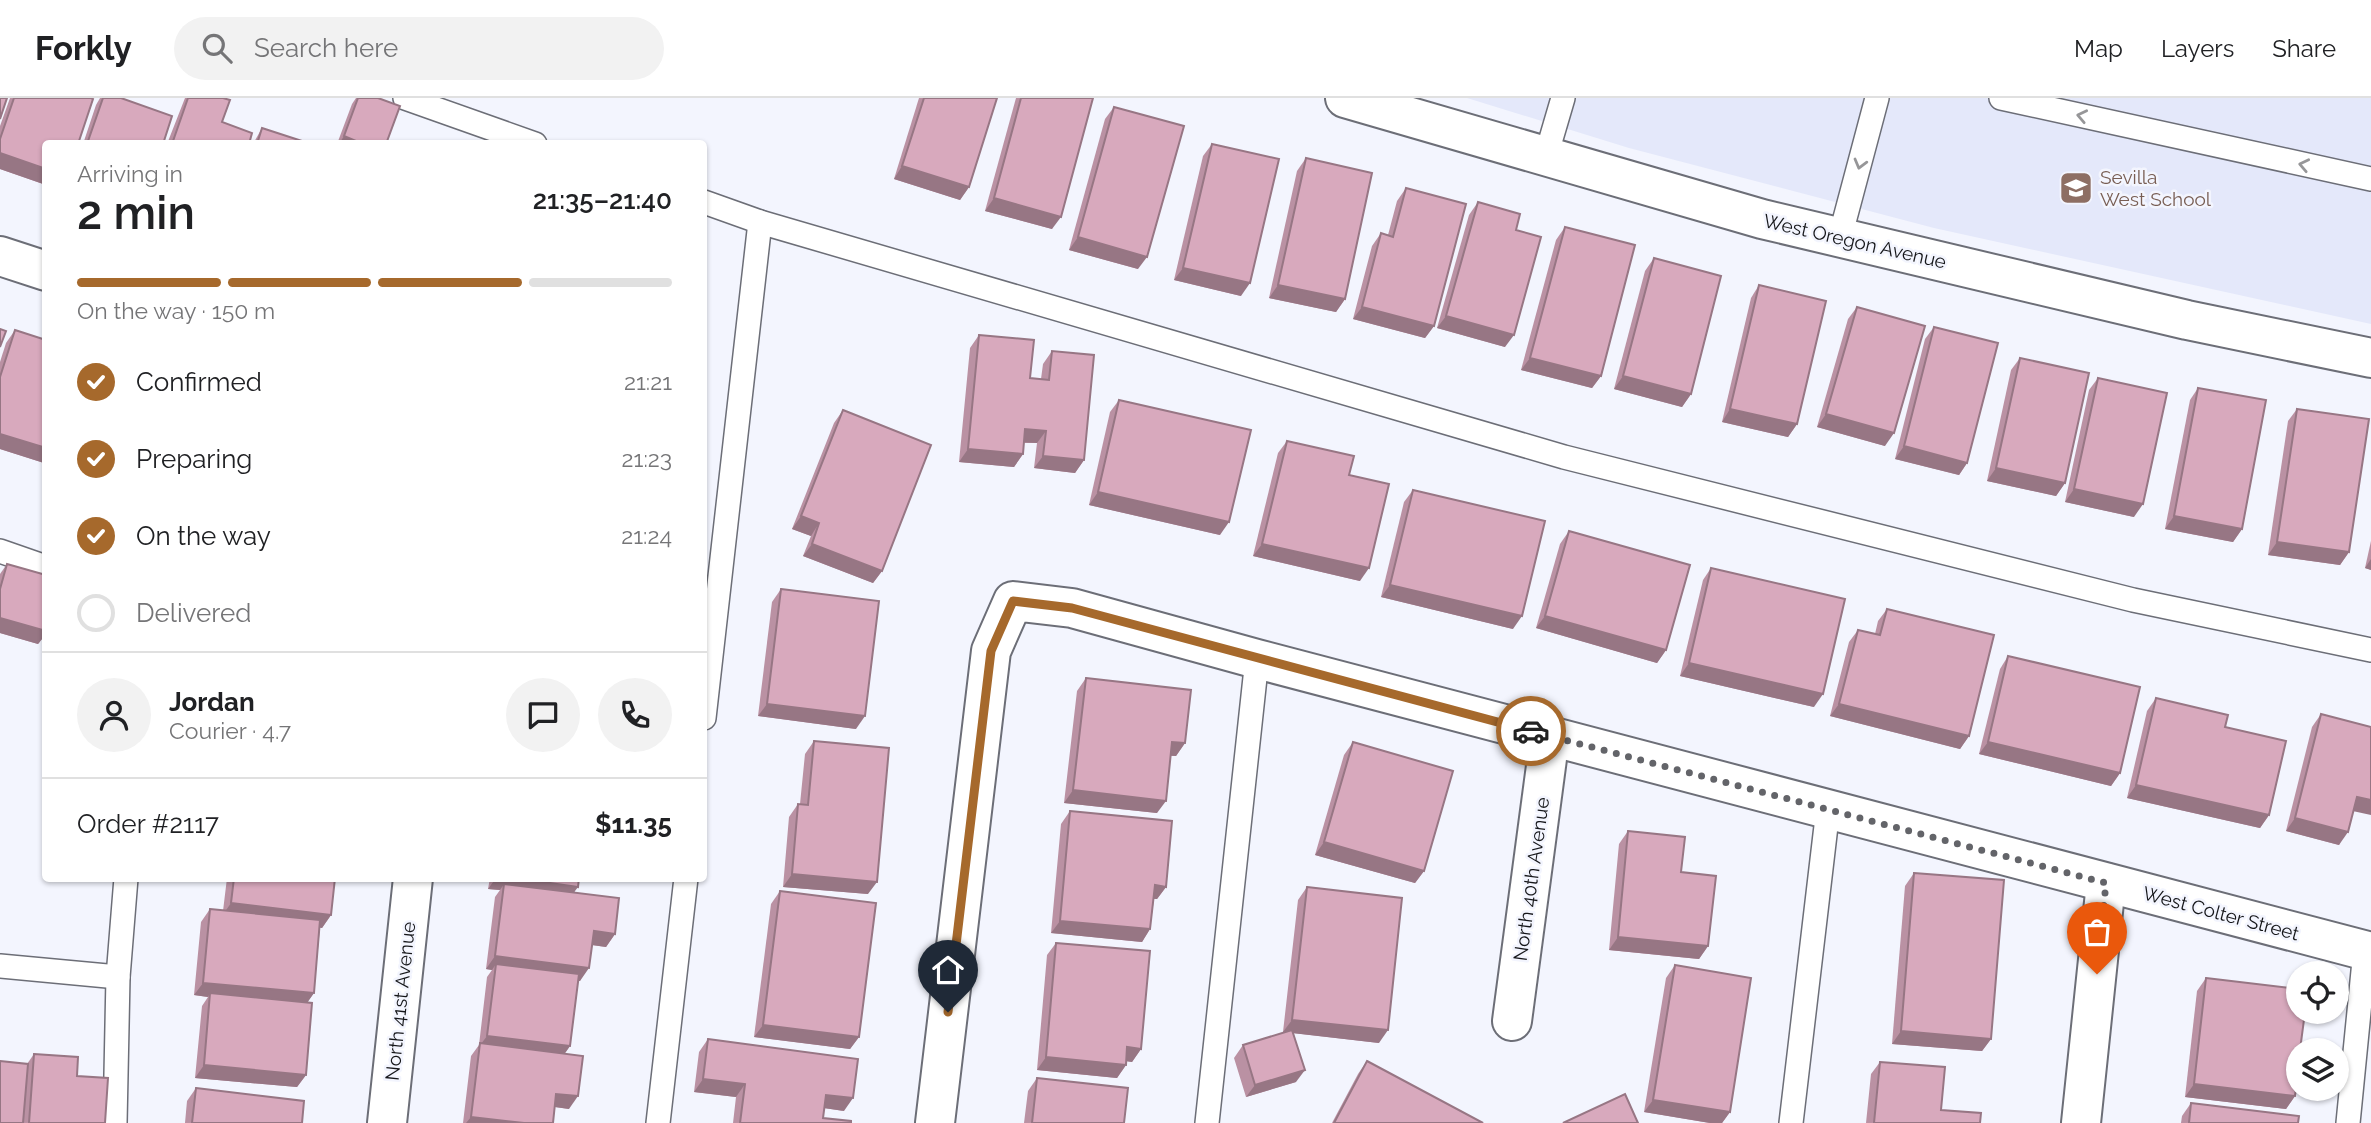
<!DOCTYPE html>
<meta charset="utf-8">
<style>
body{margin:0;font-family:Raleway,sans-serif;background:#f2f2f2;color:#202124;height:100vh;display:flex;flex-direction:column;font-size:26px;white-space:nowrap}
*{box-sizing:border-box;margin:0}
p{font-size:23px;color:#757577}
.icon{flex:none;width:38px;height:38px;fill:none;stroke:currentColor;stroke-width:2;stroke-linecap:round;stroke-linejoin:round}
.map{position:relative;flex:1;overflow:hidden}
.drawer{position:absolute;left:42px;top:42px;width:665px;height:742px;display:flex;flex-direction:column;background:#fff;border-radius:7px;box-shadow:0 2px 5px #0004}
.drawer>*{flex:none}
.fabs{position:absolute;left:2286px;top:863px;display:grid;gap:14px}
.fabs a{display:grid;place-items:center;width:63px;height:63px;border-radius:50%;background:#fff;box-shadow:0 2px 5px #0004;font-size:35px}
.pin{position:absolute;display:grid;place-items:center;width:60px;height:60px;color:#fff;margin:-72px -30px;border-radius:50% 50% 50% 0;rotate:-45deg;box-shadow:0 0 7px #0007}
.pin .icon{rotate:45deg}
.courier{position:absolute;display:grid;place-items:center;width:70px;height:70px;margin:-35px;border:5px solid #a6692c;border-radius:50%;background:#fff;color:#222;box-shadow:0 2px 9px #0007}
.headline em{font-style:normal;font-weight:600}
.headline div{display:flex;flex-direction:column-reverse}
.headline{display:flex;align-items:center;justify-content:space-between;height:119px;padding:0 35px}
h1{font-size:46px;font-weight:600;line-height:52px}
.bar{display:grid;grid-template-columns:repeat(4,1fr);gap:10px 7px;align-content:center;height:84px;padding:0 35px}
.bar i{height:9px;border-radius:5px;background:#e0e0e0}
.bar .current{background:#a6692c}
.bar p{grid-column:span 4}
.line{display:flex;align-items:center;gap:18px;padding:0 35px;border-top:2px solid #e0e0e0}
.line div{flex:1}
.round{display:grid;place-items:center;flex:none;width:74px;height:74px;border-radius:37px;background:#f2f2f2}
ol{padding:0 35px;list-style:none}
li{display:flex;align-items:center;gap:21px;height:77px}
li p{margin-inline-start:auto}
li .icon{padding:7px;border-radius:50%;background:#a6692c;color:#fff;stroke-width:4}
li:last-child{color:#757577}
li i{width:38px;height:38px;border:4px solid #e0e0e0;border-radius:50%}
header{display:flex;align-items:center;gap:42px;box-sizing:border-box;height:98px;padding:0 35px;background:#fff;border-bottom:2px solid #e0e0e0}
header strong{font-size:33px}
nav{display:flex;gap:38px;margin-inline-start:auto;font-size:24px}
.search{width:490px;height:63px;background:#f2f2f2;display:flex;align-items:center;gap:18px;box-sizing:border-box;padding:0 24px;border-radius:38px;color:#757577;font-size:26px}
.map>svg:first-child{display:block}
.built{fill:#e4e8fa}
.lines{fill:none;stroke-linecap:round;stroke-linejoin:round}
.lane-casing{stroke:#6c6e77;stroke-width:26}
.street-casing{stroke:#6c6e77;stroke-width:42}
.lane{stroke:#fff;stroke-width:23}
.street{stroke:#fff;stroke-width:38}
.wall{fill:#ba91a3}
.shaded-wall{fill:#977684}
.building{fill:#d8a9bd;stroke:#977684;stroke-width:2}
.oneway{stroke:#969698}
.done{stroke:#636469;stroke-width:7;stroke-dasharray:0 12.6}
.route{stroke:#a6692c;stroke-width:9}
.labels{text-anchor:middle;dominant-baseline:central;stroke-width:5;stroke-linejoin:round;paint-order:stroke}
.education-label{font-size:19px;fill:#785e54;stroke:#f3f5fe;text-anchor:start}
.street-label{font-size:19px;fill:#151619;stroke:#f3f5fe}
</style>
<header>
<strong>Forkly</strong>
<div class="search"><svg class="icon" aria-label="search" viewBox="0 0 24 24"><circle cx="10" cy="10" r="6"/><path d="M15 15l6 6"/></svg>Search here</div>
<nav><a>Map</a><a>Layers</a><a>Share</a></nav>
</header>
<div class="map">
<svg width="2371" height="1025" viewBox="0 0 2371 1025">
<rect width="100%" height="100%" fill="#f3f5fe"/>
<path class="built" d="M1467,0H2371V226L1934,130L1629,50Z"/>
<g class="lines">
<defs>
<g id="lane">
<path d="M405,0L535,46"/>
<path d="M2001,0L2371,81"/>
<path d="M1546,58L1563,0"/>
<path d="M704,104L760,124L1564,359L2133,502L2371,552"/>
<path d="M1840,139L1877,0"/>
<path d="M0,453L46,469"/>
<path d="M704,620L760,124"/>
<path d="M0,868L118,879"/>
<path d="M115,1025L118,879L126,780"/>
<path d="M658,1025L686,780"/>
<path d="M1207,1025L1257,561"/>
<path d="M1791,1025L1828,711"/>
<path d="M2348,1025L2365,853"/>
</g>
<g id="street">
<path d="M1345,0L1762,121L2187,222L2371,260"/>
<path d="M0,158L46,173"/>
<path d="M1512,923L1550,638"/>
<path d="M387,1025L413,780"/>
<path d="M935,1025L991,553L1013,503L1072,510L1257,561L2371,854"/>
<path d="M2081,1025L2106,785"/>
</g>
</defs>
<use href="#lane" class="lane-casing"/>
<use href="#street" class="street-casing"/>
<use href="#lane" class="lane"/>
<use href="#street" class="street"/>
</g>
<g class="wall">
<path d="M10,0H91L46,46V87L0,71V28Z"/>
<path d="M100,0H121L163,46H83L96,7Z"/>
<path d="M185,0H223L222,24L249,46H167Z"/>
<path d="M356,0H378L386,46H337L352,6Z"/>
<path d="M919,0H997L969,89L960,102L894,81Z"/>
<path d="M1016,0H1093L1052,131L985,113Z"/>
<path d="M1114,9L1138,171L1069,152L1105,21Z"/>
<path d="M262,30L302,46H253Z"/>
<path d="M1212,46L1241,198L1174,182L1203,58Z"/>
<path d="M1306,60L1345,201L1336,214L1269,200L1297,73Z"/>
<path d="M1406,90L1434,228L1425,240L1353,221L1372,148L1381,135L1388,137L1397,103Z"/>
<path d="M1478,104L1516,132L1505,249L1437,230L1469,117Z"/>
<path d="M1565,129L1601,278L1592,290L1521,272L1556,142Z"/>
<path d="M1654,160L1691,296L1682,309L1614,291L1645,173Z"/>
<path d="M1759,187L1797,326L1788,339L1722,324L1751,200Z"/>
<path d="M1857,209L1885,348L1817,329L1848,221Z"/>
<path d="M1934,229L1967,365L1959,377L1895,361L1925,241Z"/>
<path d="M15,232L44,365L0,351V264L6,245Z"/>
<path d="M979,237L1030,280L1041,281L1043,266L1052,253L1084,362L1075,375L1034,370L1037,345H1024L1023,356L1014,369L959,364L970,250Z"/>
<path d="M2020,260L2065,385L2056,398L1987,383L2011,272Z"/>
<path d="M2098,280L2134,419L2065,404L2089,292Z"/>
<path d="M2198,290L2242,431L2233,444L2165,431L2190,302Z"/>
<path d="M1119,302L1220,437L1089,407L1110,314Z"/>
<path d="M2297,311L2349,454L2340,467L2268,457L2288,323Z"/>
<path d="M843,312L882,473L873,485L803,458L811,438L792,431L834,325Z"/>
<path d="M1287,343L1349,377L1360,483L1253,458L1278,355Z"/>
<path d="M1413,392L1513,531L1381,499L1404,404Z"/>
<path d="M1569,433L1666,552L1657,565L1536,530L1560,446Z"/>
<path d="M2371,443V472L2365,470Z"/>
<path d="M7,466L46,477V536L38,546L0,535V476Z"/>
<path d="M1711,470L1814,609L1680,578L1703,482Z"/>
<path d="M781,491L856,631L758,618L772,504Z"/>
<path d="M1887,511L1969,638L1960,651L1830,618L1849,544L1858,532L1875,536L1878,523Z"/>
<path d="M2008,558L2120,675L2111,688L1979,656L2000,571Z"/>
<path d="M1086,580L1185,645L1176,658H1171L1157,715L1064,705L1077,593Z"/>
<path d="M2156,600L2225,629L2269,717L2260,730L2127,700L2147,613Z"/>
<path d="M2321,616L2354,713L2339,747L2286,733L2312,629Z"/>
<path d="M814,643L868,796L783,789L789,719L798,706H800L805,656Z"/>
<path d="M1353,644L1424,773L1415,785L1315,757L1344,657Z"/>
<path d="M1070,713L1166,789L1157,801H1154L1150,831L1142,844L1051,835L1061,726Z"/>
<path d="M1628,733L1681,774L1708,848L1699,861L1609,852L1619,746Z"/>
<path d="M1914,775L1991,941L1982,953L1892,946L1905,788Z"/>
<path d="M227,780H335L331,817L322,830L320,829L314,895L307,904L306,977L297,989L195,980L202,908L208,899L194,897L201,824L210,811L223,813Z"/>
<path d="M490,780H579L574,795L615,836L606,849L592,847L580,883H578L570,948L564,956L569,1011L555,1009L553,1025H463L471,958L479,947L487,879L492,872L486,871L495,799L500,792L488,791Z"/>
<path d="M1307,789L1379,945L1293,935L1296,984L1246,999L1234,960L1243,947L1285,934H1283L1298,802Z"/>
<path d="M780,793L859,939L850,951L754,939L771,806Z"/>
<path d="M1056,845L1141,951L1132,964L1126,963V967L1117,980L1037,972L1047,857Z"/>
<path d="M1675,867L1730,1014L1722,1025H1710L1644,1014L1666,880Z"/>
<path d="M2206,880L2295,998L2286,1011L2185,999L2197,893Z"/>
<path d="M708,941L844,1013L824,1010L823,1020L851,1025H733L736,999L694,994L699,954Z"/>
<path d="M34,956L77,978L105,1025H0L27,966Z"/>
<path d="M1367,963L1483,1025H1332L1358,976Z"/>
<path d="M1880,964L1941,1012L1980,1025H1866L1871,976Z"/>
<path d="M1037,980L1124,1025H1024L1028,993Z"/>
<path d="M196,990L302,1025H185L187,1003Z"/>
<path d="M2191,1005L2298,1025H2181L2182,1018Z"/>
</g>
<g class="shaded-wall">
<path d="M344,38L363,46H339Z"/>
<path d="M0,55L46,71V87L0,71Z"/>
<path d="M902,68L969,89L960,102L894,81Z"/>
<path d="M994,100L1061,119L1052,131L985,113Z"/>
<path d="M1078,139L1147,159L1138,171L1069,152Z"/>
<path d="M1183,170L1250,185L1241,198L1174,182Z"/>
<path d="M1278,187L1345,201L1336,214L1269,200Z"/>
<path d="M1362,209L1434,228L1425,240L1353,221Z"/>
<path d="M1446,218L1514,237L1505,249L1437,230Z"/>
<path d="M1530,260L1601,278L1592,290L1521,272Z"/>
<path d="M1623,278L1691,296L1682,309L1614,291Z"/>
<path d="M1730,311L1797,326L1788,339L1722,324Z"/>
<path d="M1826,316L1894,335L1885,348L1817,329Z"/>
<path d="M1025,331L1046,333L1037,345L1016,344Z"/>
<path d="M0,336L46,350V363L44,365L0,351Z"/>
<path d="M1904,348L1967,365L1959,377L1895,361Z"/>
<path d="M968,351L1023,356L1014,369L959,364Z"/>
<path d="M1043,358L1084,362L1075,375L1034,370Z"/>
<path d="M1996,370L2065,385L2056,398L1987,383Z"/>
<path d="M2074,391L2143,406L2134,419L2065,404Z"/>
<path d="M1098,394L1229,424L1220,437L1089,407Z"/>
<path d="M801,418L819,425L811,438L792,431Z"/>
<path d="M2174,418L2242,431L2233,444L2165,431Z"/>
<path d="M2277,444L2349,454L2340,467L2268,457Z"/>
<path d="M812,446L882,473L873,485L803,458Z"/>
<path d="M1262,446L1369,470L1360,483L1253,458Z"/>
<path d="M2371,461V472L2365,470Z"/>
<path d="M1390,487L1522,518L1513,531L1381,499Z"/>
<path d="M1545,518L1666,552L1657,565L1536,530Z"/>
<path d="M0,520L46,533V536L38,546L0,535Z"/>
<path d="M1689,565L1823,596L1814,609L1680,578Z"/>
<path d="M767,606L865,618L856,631L758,618Z"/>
<path d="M1839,606L1969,638L1960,651L1830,618Z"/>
<path d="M1172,644L1185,645L1176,658L1164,657Z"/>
<path d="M1988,644L2120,675L2111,688L1979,656Z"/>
<path d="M2136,687L2269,717L2260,730L2127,700Z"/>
<path d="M1073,692L1166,703L1157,715L1064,705Z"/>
<path d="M2357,699L2371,702V717L2348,712Z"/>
<path d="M2295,720L2348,734L2339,747L2286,733Z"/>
<path d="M1324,744L1424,773L1415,785L1315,757Z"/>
<path d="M792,776L877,784L868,796L783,789Z"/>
<path d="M496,780H515L578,789L569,801L504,786L500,792L488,791Z"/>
<path d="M1155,787L1166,789L1157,801L1146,800Z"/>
<path d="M231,805L331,817L322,830L222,818Z"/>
<path d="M1060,823L1150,831L1142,844L1051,835Z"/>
<path d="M594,833L615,836L606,849L585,846Z"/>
<path d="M1618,839L1708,848L1699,861L1609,852Z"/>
<path d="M495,858L589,870L580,883L496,872V866L492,872L486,871Z"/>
<path d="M203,885L314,895L305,908L210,895L208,899L194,897Z"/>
<path d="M1292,922L1388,932L1379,945L1283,934Z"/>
<path d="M763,927L859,939L850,951L754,939Z"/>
<path d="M1901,933L1991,941L1982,953L1892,946Z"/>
<path d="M487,938L570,948L561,961L478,950Z"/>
<path d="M1127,949L1141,951L1132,964L1118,962Z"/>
<path d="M1046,959L1126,967L1117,980L1037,972Z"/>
<path d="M204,967L306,977L297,989L195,980Z"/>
<path d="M1305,972L1296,984L1246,999L1255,987Z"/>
<path d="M703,981L745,986L736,999L694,994Z"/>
<path d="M2194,986L2295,998L2286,1011L2185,999Z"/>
<path d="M556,996L578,998L569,1011L548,1008Z"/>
<path d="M826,997L853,1000L844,1013L817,1009Z"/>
<path d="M1653,1002L1730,1014L1722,1025H1710L1644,1014Z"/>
<path d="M471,1019L524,1025H466Z"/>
</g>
<g class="building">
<path d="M0,0H7L0,21Z"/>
<path d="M14,0H91L93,1L78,46H46V71L0,55V41Z"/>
<path d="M103,0H121L172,18L163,46H87Z"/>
<path d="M188,0H223L230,2L222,24L252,35L249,46H172Z"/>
<path d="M358,0H378L400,8L386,46H363L344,38Z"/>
<path d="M924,0H997L969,89L902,68Z"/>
<path d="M1021,0H1093L1061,119L994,100Z"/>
<path d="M1114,9L1184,28L1147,159L1078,139Z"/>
<path d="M262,30L302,43V46H257Z"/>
<path d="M1212,46L1279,61L1250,185L1183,170Z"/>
<path d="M1306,60L1372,75L1345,201L1278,187Z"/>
<path d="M1406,90L1466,106L1434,228L1362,209L1381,135L1393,139Z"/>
<path d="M1478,104L1520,116L1516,132L1541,139L1514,237L1446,218Z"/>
<path d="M1565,129L1635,147L1601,278L1530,260Z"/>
<path d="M1654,160L1721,178L1691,296L1623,278Z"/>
<path d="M1759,187L1826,203L1797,326L1730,311Z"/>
<path d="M1857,209L1925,228L1894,335L1826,316Z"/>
<path d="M1934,229L1998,245L1967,365L1904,348Z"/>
<path d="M0,231L6,233L0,249Z"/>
<path d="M15,232L46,242V350L0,336V279Z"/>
<path d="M979,237L1034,242L1030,280L1049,282L1052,253L1094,257L1084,362L1043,358L1046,333L1025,331L1023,356L968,351Z"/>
<path d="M2020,260L2089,275L2065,385L1996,370Z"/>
<path d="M2098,280L2167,295L2143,406L2074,391Z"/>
<path d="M2198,290L2266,302L2242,431L2174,418Z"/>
<path d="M1119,302L1251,332L1229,424L1098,394Z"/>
<path d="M2297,311L2369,321L2349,454L2277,444Z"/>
<path d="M843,312L931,347L882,473L812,446L819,425L801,418Z"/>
<path d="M1287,343L1354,358L1349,377L1389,386L1369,470L1262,446Z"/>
<path d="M1413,392L1545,423L1522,518L1390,487Z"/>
<path d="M1569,433L1690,467L1666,552L1545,518Z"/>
<path d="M7,466L46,477V533L0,520V491Z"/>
<path d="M1711,470L1845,501L1823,596L1689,565Z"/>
<path d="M781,491L879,503L865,618L767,606Z"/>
<path d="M1887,511L1994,537L1969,638L1839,606L1858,532L1880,537Z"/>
<path d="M2008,558L2140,589L2120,675L1988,644Z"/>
<path d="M1086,580L1191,592L1185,645L1172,644L1166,703L1073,692Z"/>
<path d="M2156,600L2228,617L2225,629L2286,643L2269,717L2136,687Z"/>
<path d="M2321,616L2371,629V702L2357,699L2348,734L2295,720Z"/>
<path d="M814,643L889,650L877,784L792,776L798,706L808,707Z"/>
<path d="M1353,644L1453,673L1424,773L1324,744Z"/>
<path d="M1070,713L1172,723L1166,789L1155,787L1150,831L1060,823Z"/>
<path d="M1628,733L1685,739L1681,774L1716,778L1708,848L1618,839Z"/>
<path d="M1914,775L2004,782L1991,941L1901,933Z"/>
<path d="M234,780H335L331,817L231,805Z"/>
<path d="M515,780H579L578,789Z"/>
<path d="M504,786L619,800L615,836L594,833L589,870L495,858Z"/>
<path d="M1307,789L1402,800L1388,932L1292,922Z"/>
<path d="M780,793L876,805L859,939L763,927Z"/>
<path d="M210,811L320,822L314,895L203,885Z"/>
<path d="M1056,845L1150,853L1141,951L1127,949L1126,967L1046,959Z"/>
<path d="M496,866L579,876L570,948L487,938Z"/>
<path d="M1675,867L1751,880L1730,1014L1653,1002Z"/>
<path d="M2206,880L2298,891V914H2305L2300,952H2298V976L2295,998L2194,986Z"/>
<path d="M210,895L312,905L306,977L204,967Z"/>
<path d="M1292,932L1305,972L1255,987L1243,947Z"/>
<path d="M708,941L858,961L853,1000L826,997L823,1020L851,1023V1025H740L745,986L703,981Z"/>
<path d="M480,945L583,958L578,998L556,996L553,1025H524L471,1019Z"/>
<path d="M34,956L78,959L77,978L108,980L105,1025H29Z"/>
<path d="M0,963L28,966L23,1025H0Z"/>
<path d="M1367,963L1483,1025H1334Z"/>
<path d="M1880,964L1945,969L1941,1012L1981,1015L1980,1025H1874Z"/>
<path d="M1037,980L1128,990L1124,1025H1032Z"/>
<path d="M196,990L304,1003L302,1025H192Z"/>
<path d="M1625,996L1638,1025H1563Z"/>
<path d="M2191,1005L2299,1018L2298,1025H2189Z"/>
</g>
<defs><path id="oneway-chevron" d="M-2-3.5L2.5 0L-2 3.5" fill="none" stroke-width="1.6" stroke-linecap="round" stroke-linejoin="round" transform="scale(1.75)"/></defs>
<g class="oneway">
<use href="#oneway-chevron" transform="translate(2082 18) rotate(-168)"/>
<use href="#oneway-chevron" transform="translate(1860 66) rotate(105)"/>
<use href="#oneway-chevron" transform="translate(2304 67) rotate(-168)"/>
</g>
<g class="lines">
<path class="done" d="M1531,633L2106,785L2097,876"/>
<path class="route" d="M948,914L991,553L1013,503L1072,510L1531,633"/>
</g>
<defs>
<symbol id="school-square" viewBox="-11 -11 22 22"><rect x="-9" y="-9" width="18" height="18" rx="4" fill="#8d6e63" stroke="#f3f5fe"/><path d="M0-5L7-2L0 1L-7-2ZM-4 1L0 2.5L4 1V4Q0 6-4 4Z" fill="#fff"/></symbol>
</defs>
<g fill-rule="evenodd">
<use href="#school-square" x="2057" y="71" width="38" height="38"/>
</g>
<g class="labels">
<g class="education-label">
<text x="2100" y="79">Sevilla<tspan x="2100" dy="22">West School</tspan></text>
</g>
<g class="street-label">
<text transform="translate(1855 143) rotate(13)">West Oregon Avenue</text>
<text transform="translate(1531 781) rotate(-82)">North 40th Avenue</text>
<text transform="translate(2221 815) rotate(15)">West Colter Street</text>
<text transform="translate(400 903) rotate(-84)">North 41st Avenue</text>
</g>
</g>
</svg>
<div class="fabs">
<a><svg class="icon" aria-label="locate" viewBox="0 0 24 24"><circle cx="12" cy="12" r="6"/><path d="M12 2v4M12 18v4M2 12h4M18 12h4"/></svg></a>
<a><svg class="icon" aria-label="layers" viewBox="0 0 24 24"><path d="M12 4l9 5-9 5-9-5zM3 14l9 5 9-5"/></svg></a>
</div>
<div class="pin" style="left:2097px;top:876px;background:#ea580c"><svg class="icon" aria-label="bag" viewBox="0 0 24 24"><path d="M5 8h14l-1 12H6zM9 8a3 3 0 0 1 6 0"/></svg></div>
<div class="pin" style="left:948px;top:914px;background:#1f2937"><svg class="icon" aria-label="home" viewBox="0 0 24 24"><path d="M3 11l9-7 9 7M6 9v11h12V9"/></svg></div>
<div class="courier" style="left:1531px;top:633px"><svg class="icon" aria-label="car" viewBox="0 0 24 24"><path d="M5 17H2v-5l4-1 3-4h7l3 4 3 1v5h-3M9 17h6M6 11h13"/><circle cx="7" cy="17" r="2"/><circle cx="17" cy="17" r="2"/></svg></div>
<section class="drawer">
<div class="headline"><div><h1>2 min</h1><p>Arriving in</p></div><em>21:35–21:40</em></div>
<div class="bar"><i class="current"></i><i class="current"></i><i class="current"></i><i></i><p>On the way · 150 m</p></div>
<ol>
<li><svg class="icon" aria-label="check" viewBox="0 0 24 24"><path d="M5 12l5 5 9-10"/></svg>Confirmed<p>21:21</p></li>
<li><svg class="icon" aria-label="check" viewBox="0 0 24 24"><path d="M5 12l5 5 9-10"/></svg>Preparing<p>21:23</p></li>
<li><svg class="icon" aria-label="check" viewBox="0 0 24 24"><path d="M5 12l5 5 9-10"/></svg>On the way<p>21:24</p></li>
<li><i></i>Delivered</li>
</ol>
<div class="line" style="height:126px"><a class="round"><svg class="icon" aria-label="person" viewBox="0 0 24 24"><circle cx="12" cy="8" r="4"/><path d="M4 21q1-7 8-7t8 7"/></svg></a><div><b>Jordan</b><p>Courier · 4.7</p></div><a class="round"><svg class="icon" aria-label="chat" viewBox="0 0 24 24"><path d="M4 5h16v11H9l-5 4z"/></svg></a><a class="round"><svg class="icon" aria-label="phone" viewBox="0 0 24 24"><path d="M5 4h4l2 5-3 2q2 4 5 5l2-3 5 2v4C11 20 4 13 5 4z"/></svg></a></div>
<div class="line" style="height:91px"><div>Order #2117</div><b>$11.35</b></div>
</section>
</div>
